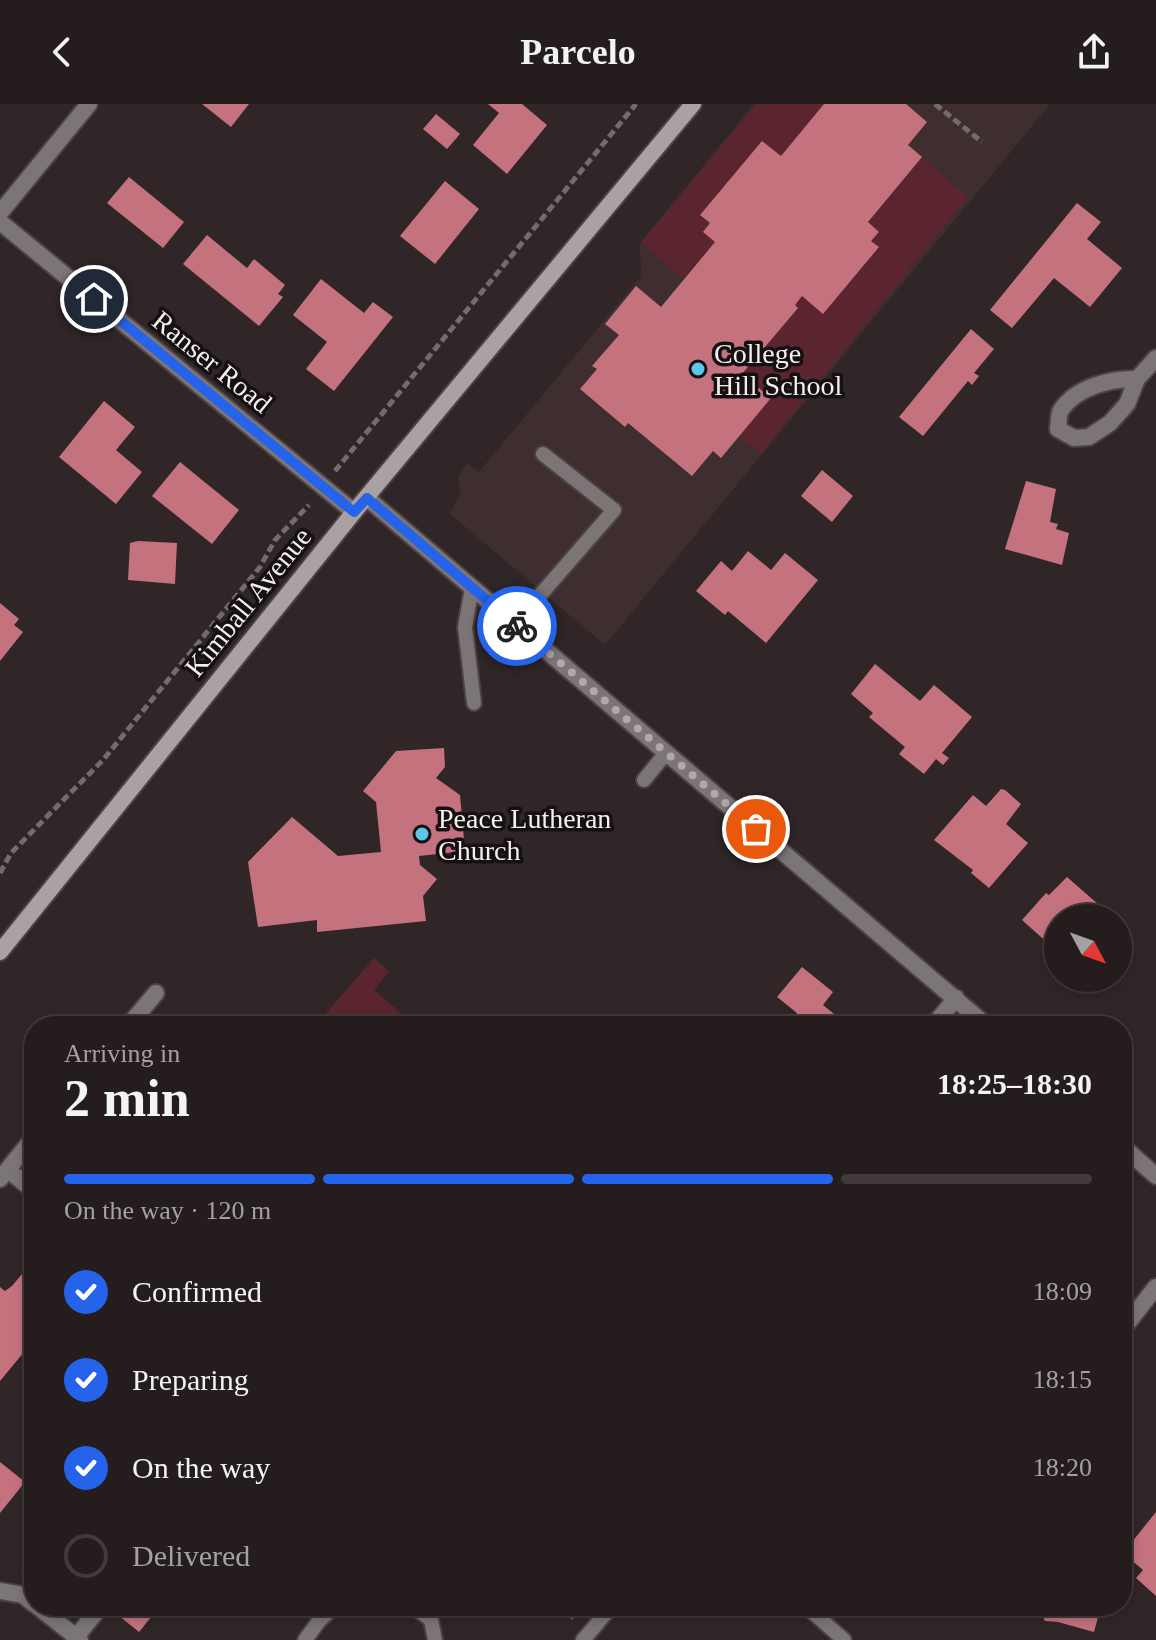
<!DOCTYPE html>
<meta charset="utf-8">
<style>
body{margin:0;font-family:"Times New Roman",serif;background:#2c2526;color:#f1f3f6;height:100vh;display:flex;flex-direction:column;font-size:30px;white-space:nowrap}
*{box-sizing:border-box;margin:0}
p{font-size:26px;color:#a3a1a4}
.icon{flex:none;width:44px;height:44px;fill:none;stroke:currentColor;stroke-width:2;stroke-linecap:round;stroke-linejoin:round}
.map{position:relative;flex:1;overflow:hidden}
.panel{position:absolute;left:24px;top:912px;width:1108px;height:600px;display:flex;flex-direction:column;background:#241c1d;border-radius:32px;box-shadow:0 4px 12px #0003,0 0 0 2px #413a3b}
.panel>*{flex:none}
.needle{width:52px;rotate:131deg}
.controls{position:absolute;left:1044px;top:800px;display:grid;gap:16px}
.controls a{display:grid;place-items:center;width:88px;height:88px;border-radius:50%;background:#241c1d;box-shadow:0 4px 12px #0003,0 0 0 2px #413a3b;font-size:40px}
.pin{position:absolute;display:grid;place-items:center;width:68px;height:68px;color:#fff;margin:-34px;border:4px solid #fff;border-radius:50%;box-shadow:0 2px 8px #0007}
.courier{position:absolute;display:grid;place-items:center;width:80px;height:80px;margin:-40px;border:6px solid #2563eb;border-radius:50%;background:#fff;color:#222;box-shadow:0 2px 10px #0007}
.head em{font-style:normal;font-weight:700}
.head div{display:flex;flex-direction:column-reverse}
.head{display:flex;align-items:center;justify-content:space-between;height:136px;padding:0 40px}
h1{font-size:52px;font-weight:700;line-height:60px}
.bar{display:grid;grid-template-columns:repeat(4,1fr);gap:12px 8px;align-content:center;height:96px;padding:0 40px}
.bar i{height:10px;border-radius:6px;background:#413a3b}
.bar .current{background:#2563eb}
.bar p{grid-column:span 4}
ol{padding:0 40px;list-style:none}
li{display:flex;align-items:center;gap:24px;height:88px}
li p{margin-inline-start:auto}
li .icon{padding:8px;border-radius:50%;background:#2563eb;color:#fff;stroke-width:4}
li:last-child{color:#a3a1a4}
li i{width:44px;height:44px;border:4px solid #413a3b;border-radius:50%}
header{display:flex;justify-content:space-between;align-items:center;height:104px;padding:0 40px;background:#241c1d;font-size:36px;font-weight:700}
.map>svg:first-child{display:block}
.built{fill:#3f2e30}
.green{fill:#5a252f}
.building{fill:#c5727f}
.lines{fill:none;stroke-linecap:round;stroke-linejoin:round}
.service-casing{stroke:#4c4243;stroke-width:18}
.minor-casing{stroke:#4c4243;stroke-width:20}
.secondary-casing{stroke:#4c4243;stroke-width:20}
.path{stroke:#746b6c;stroke-width:5;stroke-dasharray:8 4;stroke-linecap:butt}
.service{stroke:#7b7576;stroke-width:14}
.minor{stroke:#7b7576;stroke-width:16}
.secondary{stroke:#aaa1a2;stroke-width:16}
.done{stroke:#b0a8a9;stroke-width:8;stroke-dasharray:0 14.4}
.route{stroke:#2563eb;stroke-width:10}
.poi-dot{fill:#5cc7e7;stroke:#151011;stroke-width:3}
.labels{text-anchor:middle;dominant-baseline:central;stroke-width:7;stroke-linejoin:round;paint-order:stroke}
.poi-label{font-size:28px;fill:#f5eeef;stroke:#151011;text-anchor:start}
.street-label{font-size:28px;fill:#f5eeef;stroke:#151011}
</style>
<header><svg class="icon" aria-label="back" viewBox="0 0 24 24"><path d="M15 5l-7 7 7 7"/></svg>Parcelo<svg class="icon" aria-label="share" viewBox="0 0 24 24"><path d="M12 15V3M7 8l5-5 5 5M5 13v7h14v-7"/></svg></header>
<div class="map">
<svg width="1156" height="1536" viewBox="0 0 1156 1536">
<rect width="100%" height="100%" fill="#302627"/>
<path class="built" d="M754,0H1050L605,541L450,410L461,388L458,373L467,359L479,368L641,172L640,139Z"/>
<g class="green">
<path d="M756,0H824L781,52L762,37L710,119L715,138L683,175L641,139Z"/>
<path d="M922,53L968,93L761,349L738,333L771,294L742,270L798,204L795,201L802,192L823,209L878,144L871,137L879,128L868,118Z"/>
<path d="M374,854L389,867L374,886L402,910L392,922H315Z"/>
</g>
<g class="building">
<path d="M202,0H249L231,23Z"/>
<path d="M488,0H522L547,21L507,70L473,41L499,9Z"/>
<path d="M824,0H906L927,18L908,41L922,53L868,118L879,128L871,137L879,143L823,210L802,192L795,201L798,204L742,270L771,294L721,354L713,347L692,372L628,319L625,323L580,285L597,265L592,262L619,231L605,220L636,182L661,203L715,138L703,128L710,119L700,111L762,37L781,52Z"/>
<path d="M436,10L460,30L447,45L423,25Z"/>
<path d="M129,73L184,118L163,144L107,99Z"/>
<path d="M445,77L479,105L435,160L400,132Z"/>
<path d="M1077,99L1101,118L1087,135L1122,164L1090,203L1054,174L1012,224L990,206Z"/>
<path d="M207,131L247,164L254,155L285,181L278,190L283,193L259,222L183,160Z"/>
<path d="M321,175L364,209L373,198L393,213L334,287L306,265L327,238L293,211Z"/>
<path d="M971,225L994,245L974,269L979,272L972,281L968,277L923,332L899,313Z"/>
<path d="M104,297L135,323L116,346L142,368L116,400L59,353Z"/>
<path d="M180,358L239,406L212,440L152,392Z"/>
<path d="M822,366L853,392L832,418L801,392Z"/>
<path d="M1026,377L1056,385L1050,418L1058,420L1056,425L1069,429L1062,461L1005,445Z"/>
<path d="M138,437L177,439L175,480L128,476L130,439Z"/>
<path d="M748,447L771,466L785,449L818,476L766,539L728,507L725,511L696,487L721,457L732,467Z"/>
<path d="M0,499L19,515L14,521L23,528L0,557Z"/>
<path d="M875,560L920,597L934,581L972,613L942,649L949,654L943,661L936,655L924,670L899,650L905,643L869,613L873,609L851,590Z"/>
<path d="M444,644L445,663L436,674L460,691L465,747L419,752L420,761L437,775L423,792L426,817L317,828V816L258,823L248,758L292,713L338,752L381,748L376,698L363,687L396,647Z"/>
<path d="M1001,685L1005,686L1021,700L1006,720L1028,739L989,784L971,769L973,766L934,736L973,691L986,702Z"/>
<path d="M1067,773L1114,814H1058V842L1054,839L1051,842L1022,816L1046,789L1049,791Z"/>
<path d="M802,863L833,888L823,901L844,918L841,922H787L797,909L777,893Z"/>
<path d="M32,1158L34,1160V1236L0,1277V1183L5,1187L12,1182Z"/>
<path d="M0,1358L25,1378L0,1409Z"/>
<path d="M1156,1408V1492L1136,1474L1143,1466L1123,1449Z"/>
<path d="M127,1502H160L139,1528L119,1512Z"/>
<path d="M1026,1502H1101L1094,1528L1058,1518L1045,1517L1043,1513L1025,1507Z"/>
</g>
<g class="lines">
<defs>
<g id="service">
<path d="M472,484L465,523L474,599"/>
<path d="M515,520L614,406L543,350"/>
<path d="M644,676L666,649"/>
<path d="M413,1502L431,1516L435,1536"/>
<path d="M806,1502L844,1536"/>
<path d="M305,1536L319,1517L335,1502"/>
<path d="M583,1536L612,1502"/>
</g>
<g id="minor">
<path d="M0,109L89,0"/>
<path d="M0,118L354,408"/>
<path d="M1137,275C1112,274 1076,283 1061,306C1058,311 1059,319 1058,325L1074,334L1089,333L1110,319L1127,300L1137,275L1156,254"/>
<path d="M367,394L987,922"/>
<path d="M128,922L156,889"/>
<path d="M933,922L956,894"/>
<path d="M1122,1042L1156,1072"/>
<path d="M8,1066L34,1087"/>
<path d="M0,1075L34,1033"/>
<path d="M1122,1226L1156,1183"/>
<path d="M0,1487L23,1491L34,1500"/>
<path d="M37,1502L80,1536"/>
<path d="M76,1533L101,1502"/>
</g>
<path id="secondary" d="M0,848L354,408L693,0"/>
</defs>
<use href="#service" class="service-casing"/>
<use href="#minor" class="minor-casing"/>
<use href="#secondary" class="secondary-casing"/>
<g class="path">
<path d="M935,0L982,38"/>
<path d="M335,367L636,0"/>
<path d="M0,769L11,749L103,656L260,463L275,436L309,401"/>
<path d="M24,1470L34,1417"/>
<path d="M560,1502L574,1514"/>
</g>
<use href="#service" class="service"/>
<use href="#minor" class="minor"/>
<use href="#secondary" class="secondary"/>
</g>
<g class="lines">
<path class="done" d="M517,522L756,725"/>
<path class="route" d="M94,195L354,408L367,394L517,522"/>
</g>
<g class="poi-dot">
<circle cx="698" cy="265" r="8"/>
<circle cx="422" cy="730" r="8"/>
</g>
<g class="labels">
<g class="poi-label">
<text x="714" y="249">College<tspan x="714" dy="32">Hill School</tspan></text>
<text x="438" y="714">Peace Lutheran<tspan x="438" dy="32">Church</tspan></text>
</g>
<g class="street-label">
<text transform="translate(212 258) rotate(39)">Ranser Road</text>
<text transform="translate(248 498) rotate(-51)">Kimball Avenue</text>
</g>
</g>
</svg>
<div class="controls">
<a><svg class="needle" viewBox="-14 -14 28 28"><path d="M0-13l5 13h-10z" fill="#e53935"/><path d="M0 13l5-13h-10z" fill="#a3a1a4"/></svg></a>
</div>
<div class="pin" style="left:756px;top:725px;background:#ea580c"><svg class="icon" aria-label="bag" viewBox="0 0 24 24"><path d="M5 8h14l-1 12H6zM9 8a3 3 0 0 1 6 0"/></svg></div>
<div class="pin" style="left:94px;top:195px;background:#1f2937"><svg class="icon" aria-label="home" viewBox="0 0 24 24"><path d="M3 11l9-7 9 7M6 9v11h12V9"/></svg></div>
<div class="courier" style="left:517px;top:522px"><svg class="icon" aria-label="bike" viewBox="0 0 24 24"><circle cx="6" cy="16" r="4"/><circle cx="18" cy="16" r="4"/><path d="M6 16l4-8h5l3 8M10 8l3 8H6M13 5h3"/></svg></div>
<section class="panel">
<div class="head"><div><h1>2 min</h1><p>Arriving in</p></div><em>18:25–18:30</em></div>
<div class="bar"><i class="current"></i><i class="current"></i><i class="current"></i><i></i><p>On the way · 120 m</p></div>
<ol>
<li><svg class="icon" aria-label="check" viewBox="0 0 24 24"><path d="M5 12l5 5 9-10"/></svg>Confirmed<p>18:09</p></li>
<li><svg class="icon" aria-label="check" viewBox="0 0 24 24"><path d="M5 12l5 5 9-10"/></svg>Preparing<p>18:15</p></li>
<li><svg class="icon" aria-label="check" viewBox="0 0 24 24"><path d="M5 12l5 5 9-10"/></svg>On the way<p>18:20</p></li>
<li><i></i>Delivered</li>
</ol>
</section>
</div>
